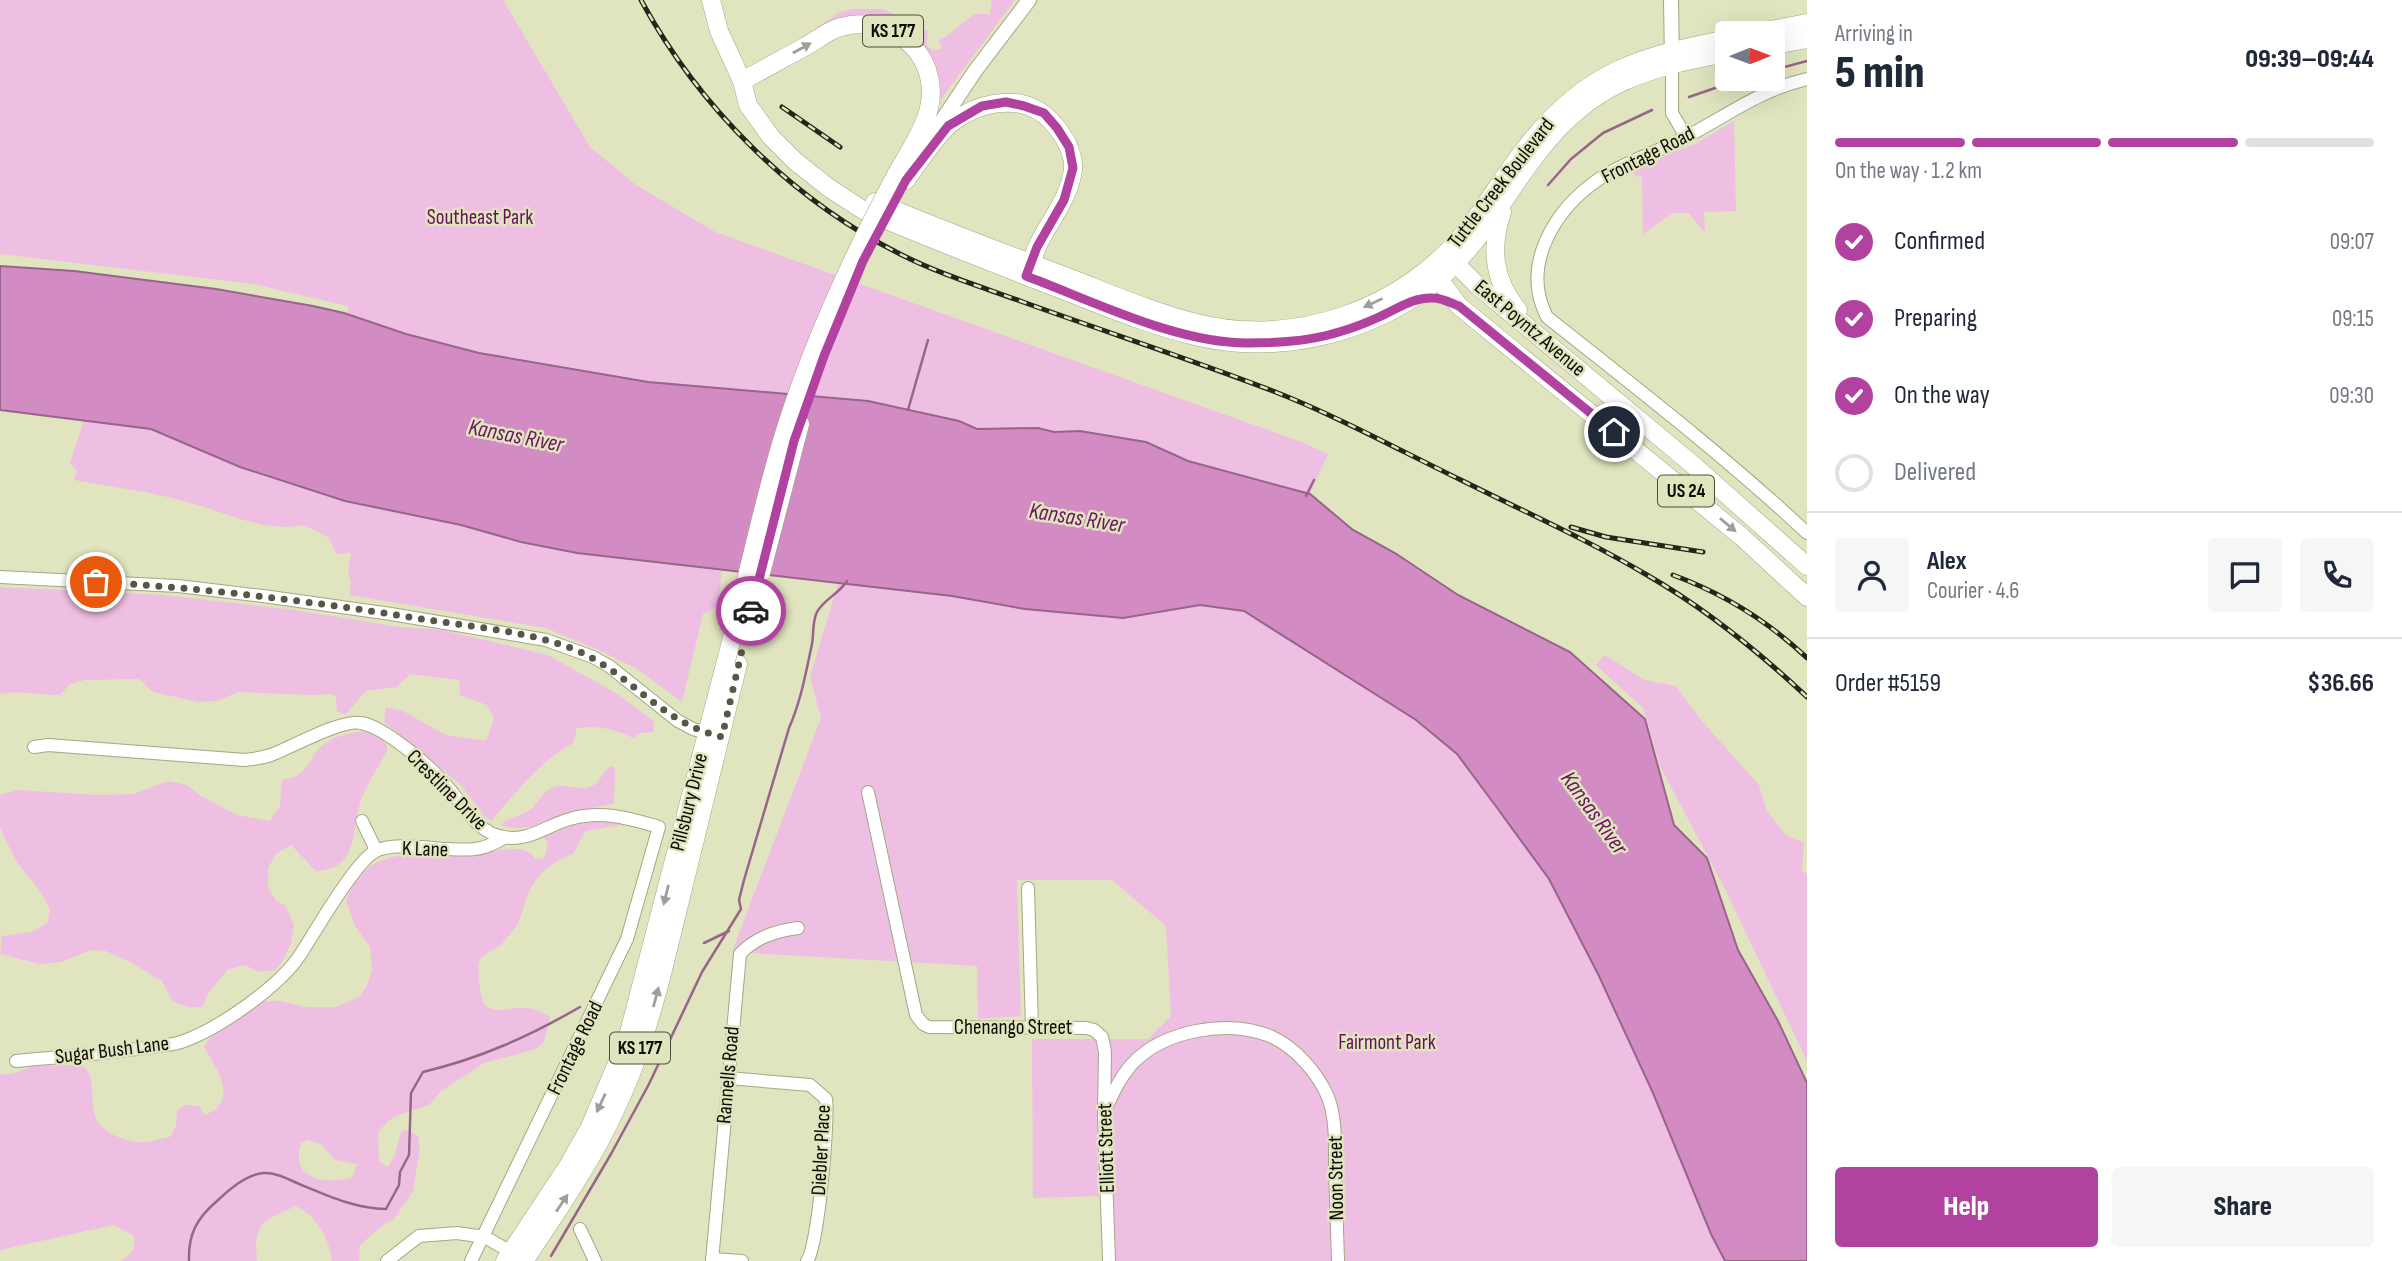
<!DOCTYPE html>
<meta charset="utf-8">
<style>
body{margin:0;font-family:"Sofia Sans Condensed",sans-serif;background:#f6f6f7;color:#1f2937;height:100vh;display:flex;flex-direction:column;font-size:26px;white-space:nowrap}
*{box-sizing:border-box;margin:0}
p{font-size:23px;color:#747a83}
.icon{flex:none;width:38px;height:38px;fill:none;stroke:currentColor;stroke-width:2;stroke-linecap:round;stroke-linejoin:round}
.map{position:relative;flex:1;overflow:hidden}
.panel{display:flex;flex-direction:column;background:#fff;width:595px}
.panel>*{flex:none}
.needle{width:46px;rotate:89deg}
.tools{position:absolute;left:1715px;top:21px;display:grid;gap:14px}
.tools a{display:grid;place-items:center;width:70px;height:70px;border-radius:7px;background:#fff;box-shadow:0 7px 28px #0002;font-size:35px}
.pin{position:absolute;display:grid;place-items:center;width:60px;height:60px;color:#fff;margin:-30px;border:4px solid #fff;border-radius:50%;box-shadow:0 2px 7px #0007}
.courier{position:absolute;display:grid;place-items:center;width:70px;height:70px;margin:-35px;border:5px solid #b2429f;border-radius:50%;background:#fff;color:#222;box-shadow:0 2px 9px #0007}
.headline em{font-style:normal;font-weight:800}
.headline div{display:flex;flex-direction:column-reverse}
.headline{display:flex;align-items:center;justify-content:space-between;height:119px;padding:0 28px}
h1{font-size:46px;font-weight:800;line-height:52px}
.bar{display:grid;grid-template-columns:repeat(4,1fr);gap:10px 7px;align-content:center;height:84px;padding:0 28px}
.bar i{height:9px;border-radius:5px;background:#e0e1e3}
.bar .selected{background:#b2429f}
.bar p{grid-column:span 4}
.line{display:flex;align-items:center;gap:18px;padding:0 28px;border-top:2px solid #e0e1e3}
.line div{flex:1}
.round{display:grid;place-items:center;flex:none;width:74px;height:74px;border-radius:7px;background:#f6f6f7}
ol{padding:0 28px;list-style:none}
li{display:flex;align-items:center;gap:21px;height:77px}
li p{margin-inline-start:auto}
li .icon{padding:7px;border-radius:50%;background:#b2429f;color:#fff;stroke-width:4}
li:last-child{color:#747a83}
li i{width:38px;height:38px;border:4px solid #e0e1e3;border-radius:50%}
.button{display:flex;gap:14px;margin-top:auto;padding:14px 28px}
.button a{flex:1;height:80px;border-radius:7px;background:#b2429f;color:#fff;font-size:28px;font-weight:800;line-height:80px;text-align:center}
.button a+a{background:#f6f6f7;color:#1f2937}
main{display:flex;flex:1;min-height:0}
.map>svg:first-child{display:block}
.green{fill:#efbfe3;fill-rule:evenodd}
.water{fill:#d38bc3;stroke:#976589;stroke-width:2}
.lines{fill:none;stroke-linecap:round;stroke-linejoin:round}
.stream{stroke:#976589;stroke-width:2.5}
.minor-casing{stroke:#a3a784;stroke-width:14}
.major-casing{stroke:#a3a784;stroke-width:16}
.highway-casing{stroke:#a3a784;stroke-width:19}
.minor{stroke:#fff;stroke-width:12}
.major{stroke:#fff;stroke-width:14}
.highway{stroke:#fff;stroke-width:18}
.rail-casing{stroke:#252619;stroke-width:5}
.rail{stroke:#e0e4bf;stroke-width:2.5;stroke-dasharray:8;stroke-linecap:butt}
.highway-bridge-casing{stroke:#a3a784;stroke-width:19;stroke-linecap:butt}
.highway-bridge{stroke:#fff;stroke-width:18}
.oneway{fill:#9e9e9a}
.done{stroke:#565845;stroke-width:7;stroke-dasharray:0 12.6}
.route{stroke:#b2429f;stroke-width:9}
.labels{text-anchor:middle;dominant-baseline:central;stroke-width:5;stroke-linejoin:round;paint-order:stroke}
.shield{fill:#e0e4bf;stroke:#4c4e3b;stroke-width:2}
.shield-label{font-size:19px;font-weight:bold;fill:#0c0d03}
.street-label{font-size:21px;fill:#0c0d03;stroke:#e0e4bf}
.park-label{font-size:21px;fill:#660f59;stroke:#e0e4bf}
.water-label{font-size:23px;font-style:italic;fill:#6a155d;stroke:#e0e4bf}
</style>
<main>
<div class="map">
<svg width="1807" height="1261" viewBox="0 0 1807 1261">
<rect width="100%" height="100%" fill="#e0e4bf"/>
<g class="green">
<path d="M0,0H503L590,147L636,185L715,232L1304,443L1328,454L1310,494L1188,461L1146,442L1080,431L1054,432L1038,428L977,429L959,421L868,401L648,382L479,353L379,326L348,315V306L253,284L0,254Z"/>
<path d="M992,0H1015L938,103V91L879,19L772,57L840,12L854,9H883L928,31L926,45L931,49L940,50L942,47L938,40L945,37L974,14H990Z"/>
<path d="M1734,121L1736,211L1704,212L1705,233L1689,213H1673L1643,234L1642,176L1637,177L1630,170L1695,144Z"/>
<path d="M84,420L151,429L240,467L345,501L461,525L521,542L576,553L722,571L718,606L703,614L682,702L637,669L599,650L546,628L349,595L351,584L348,572L351,553L336,554L329,538L304,525C265,533 224,512 187,502C150,491 111,487 74,480L77,471L70,463Z"/>
<path d="M838,583L952,596L1025,609L1123,618L1200,605L1244,611L1416,720L1457,754L1549,879L1598,975L1653,1093L1711,1234L1725,1261H1114L1112,1186H1099V1196L1033,1198L1032,1039H1148L1171,1016L1166,926L1112,880H1017L1021,1016L978,1019L977,966L732,952L821,718L810,677Z"/>
<path d="M0,587L164,595L295,610L400,627L442,630L548,655L614,692L654,721L653,732L641,733L633,738C614,729 598,725 577,728L573,743C540,761 516,792 492,820L485,817L460,784L384,722L386,707L403,711L446,735L486,741L494,719L487,705L460,695L459,680L410,674L397,687L366,691L345,715L337,711L336,698L332,694L311,695L238,692L217,701L199,702L153,692L139,679L85,680L70,684L60,695C39,695 19,690 0,694Z"/>
<path d="M1605,655L1644,680L1676,686L1700,719L1759,785L1767,811L1786,835L1804,843L1802,869L1807,876V1061L1722,883L1661,768L1643,708L1596,665Z"/>
<path d="M365,732C376,735 387,738 387,751C377,770 369,780 361,800C351,830 360,869 316,871L291,845L276,854L268,868V888L276,901L285,905L294,925L291,943L282,962L275,970L259,972L245,965L227,970L208,994L202,1007H189L173,1002L162,981L130,962L106,951L91,950L61,962L40,964L0,954L2,936L31,932L47,924L50,909L39,890L16,861L0,828V795L18,790L96,795L134,794L168,781L187,785L201,796L237,815L270,821L280,806L282,780C288,778 293,779 298,775C306,770 310,762 315,753C325,739 348,731 365,732Z"/>
<path d="M611,766L615,769L614,804C598,807 581,809 565,814C542,822 525,834 501,825C508,816 521,817 530,810C539,802 546,786 559,786C571,785 580,791 592,786C601,782 602,771 611,766Z"/>
<path d="M593,820H613L626,824L585,831L573,854C554,861 537,873 529,892C524,902 523,913 518,923C515,929 509,935 505,940C499,949 485,951 480,960C476,968 480,1002 487,1007C498,1013 509,1008 520,1008C531,1007 541,1011 550,1017L544,1042L536,1049L484,1063L441,1091L429,1105L398,1115L388,1121L378,1132L379,1161L388,1167L395,1154L401,1132L406,1130L418,1136L420,1148L413,1191L394,1219L383,1225L360,1245L359,1261H332C329,1237 317,1217 296,1206C263,1221 253,1221 257,1261H121C131,1254 136,1249 134,1236L114,1225L0,1250V1075L14,1073L34,1066L81,1065C109,1083 66,1129 137,1142C146,1144 160,1138 170,1137L176,1126L177,1111L184,1105L199,1106L205,1115C240,1102 217,1068 204,1047L210,1038L264,1001H280L305,1007H336L359,997L367,986L372,969L370,947L355,926L346,901C351,887 362,869 376,863C401,850 431,856 457,855C477,854 497,849 517,849C525,849 531,853 536,859L544,858L548,844L544,837L578,823ZM308,1140L321,1144L335,1160L357,1164L352,1178C324,1184 290,1181 301,1143Z"/>
</g>
<path class="water" d="M0,266L74,271L216,289L313,306L344,313L406,334L479,353L648,382L868,401L959,421L977,429L1038,428L1054,432L1080,431L1146,442L1188,461L1310,494L1353,530L1395,553L1458,595L1570,652L1645,719L1674,825L1707,858L1738,950L1778,1021L1807,1083V1261H1725L1711,1234L1653,1093L1598,974L1549,879L1495,805L1457,754L1416,720L1244,611L1200,605L1123,618L1025,609L952,596L577,553L521,542L461,525L345,501L240,467L151,429L0,410Z"/>
<g class="lines">
<g class="stream">
<path d="M1773,70L1807,61"/>
<path d="M1689,97L1741,79"/>
<path d="M1548,185L1571,159L1603,133L1652,110"/>
<path d="M908,410L928,340"/>
<path d="M1306,496L1314,480"/>
<path d="M704,943L729,931"/>
<path d="M551,1256L611,1154L649,1084L702,972L741,909L739,900L744,880L789,728C801,701 806,672 812,644C814,633 812,622 817,612C824,599 839,594 847,581"/>
<path d="M189,1261C188,1234 197,1218 217,1201C229,1190 245,1175 263,1173C277,1172 291,1181 304,1186C330,1197 358,1209 386,1209L399,1185L400,1172L409,1155L411,1093L423,1072C481,1058 528,1037 580,1007"/>
</g>
<defs>
<g id="minor">
<path d="M1672,63V113L1686,137"/>
<path d="M1807,79C1762,89 1726,116 1686,137C1658,152 1626,161 1599,179C1555,209 1520,265 1547,317C1635,387 1725,456 1807,533"/>
<path d="M0,577L178,586L263,596L391,614L546,640L593,657L609,666L678,721L693,729L713,735"/>
<path d="M34,747L48,745L245,760C254,759 262,758 271,755C292,747 341,719 361,723C385,727 431,767 446,785C464,805 476,833 504,837C529,842 547,825 570,819C601,810 629,818 659,827L627,939L471,1261"/>
<path d="M868,792L916,1015L923,1024L929,1027L1086,1028L1094,1030L1102,1037L1105,1052L1104,1115L1109,1261"/>
<path d="M362,821L376,850"/>
<path d="M1028,888L1032,1028"/>
<path d="M16,1061C59,1057 101,1054 144,1048C155,1046 169,1046 181,1042C217,1030 279,987 300,955C315,932 354,864 374,852C397,839 448,853 475,849C486,848 495,843 504,838"/>
<path d="M728,1078L810,1085L826,1099C829,1120 818,1248 807,1261"/>
<path d="M1107,1106C1114,1091 1120,1078 1131,1065C1163,1030 1227,1019 1270,1036C1295,1047 1317,1072 1328,1097C1336,1118 1335,1143 1335,1165C1336,1197 1337,1229 1338,1261"/>
<path d="M580,1229L595,1261"/>
<path d="M712,1259L742,1261"/>
<path d="M387,1261L419,1236L457,1233L485,1237L511,1252"/>
<path d="M712,1261L740,954C756,937 776,931 798,928"/>
</g>
<g id="major">
<path d="M1671,0L1672,62"/>
<path d="M931,137L975,71L1029,0"/>
</g>
<g id="highway">
<path d="M711,0L719,31L742,81L748,105L771,137L795,161L829,188L863,210C928,238 994,263 1060,289C1104,306 1149,325 1195,336C1278,356 1373,334 1439,279C1456,265 1469,249 1482,232C1502,205 1519,176 1540,150C1593,82 1646,68 1727,53"/>
<path d="M1755,33L1807,23"/>
<path d="M1773,45L1807,39"/>
<path d="M742,81C764,69 786,57 808,45C818,39 829,30 841,27C897,12 947,62 926,118C919,138 906,157 896,175"/>
<path d="M906,180C917,165 935,137 949,125C977,102 1023,91 1051,121C1062,133 1074,151 1073,169C1070,198 1049,221 1037,247C1034,255 1031,264 1028,272"/>
<path d="M875,202C938,228 1003,253 1067,277C1109,293 1152,312 1196,323C1294,348 1403,309 1466,231C1488,203 1506,172 1528,145C1586,71 1639,57 1727,39"/>
<path d="M1502,212C1490,248 1493,280 1518,310"/>
<path d="M1448,256L1477,285L1692,464L1807,566"/>
<path d="M1432,270L1459,306L1742,537L1807,597"/>
<path d="M505,1261L568,1166L590,1127L627,1040L726,661"/>
<path d="M524,1261C558,1210 593,1160 618,1104C638,1061 651,1016 663,970L738,664"/>
</g>
</defs>
<use href="#minor" class="minor-casing"/>
<use href="#major" class="major-casing"/>
<use href="#highway" class="highway-casing"/>
<use href="#minor" class="minor"/>
<use href="#major" class="major"/>
<use href="#highway" class="highway"/>
<defs>
<g id="rail">
<path d="M641,0C699,107 791,199 900,254C939,274 982,287 1023,302C1106,332 1190,359 1273,391C1337,416 1399,450 1461,480C1523,511 1588,540 1647,575C1706,609 1758,651 1807,697"/>
<path d="M782,107L840,147"/>
<path d="M1571,527L1606,537L1703,552"/>
<path d="M1673,575C1722,593 1769,622 1807,658"/>
</g>
</defs>
<use href="#rail" class="rail-casing"/>
<use href="#rail" class="rail"/>
<defs>
<g id="highway-bridge">
<path d="M761,573L800,424"/>
<path d="M726,661C745,589 760,515 781,444C809,350 850,261 896,175"/>
</g>
</defs>
<use href="#highway-bridge" class="highway-bridge-casing"/>
<use href="#highway-bridge" class="highway-bridge"/>
</g>
<defs><path id="oneway-solid" d="M-6-.8H1V-3.2L6.5 0L1 3.2V.8H-6Z" transform="scale(1.75)"/></defs>
<g class="oneway">
<use href="#oneway-solid" transform="translate(802 48) rotate(-29)"/>
<use href="#oneway-solid" transform="translate(1373 303) rotate(155)"/>
<use href="#oneway-solid" transform="translate(1728 525) rotate(40)"/>
<use href="#oneway-solid" transform="translate(666 895) rotate(104)"/>
<use href="#oneway-solid" transform="translate(656 997) rotate(-75)"/>
<use href="#oneway-solid" transform="translate(601 1103) rotate(115)"/>
<use href="#oneway-solid" transform="translate(562 1203) rotate(-56)"/>
</g>
<g class="lines">
<path class="done" d="M96,582C207,588 317,602 428,620C474,627 524,631 568,647C629,669 657,722 722,737L751,611"/>
<path class="route" d="M751,611L794,441L824,356L863,261L906,180L948,126L982,106L1006,102L1024,106L1044,113L1057,128L1069,147L1073,168L1064,200L1037,247L1026,276C1093,301 1178,344 1250,343C1279,343 1311,341 1339,332C1353,328 1366,323 1379,317C1397,309 1413,297 1433,298C1442,298 1451,303 1459,306L1614,432"/>
</g>
<g class="labels">
<g class="shield">
<rect x="863" y="15.5" width="60" height="31" rx="5"/>
<rect x="1658" y="475.5" width="56" height="31" rx="5"/>
<rect x="610" y="1032.5" width="60" height="31" rx="5"/>
</g>
<g class="shield-label">
<text x="893" y="31">KS 177</text>
<text x="1686" y="491">US 24</text>
<text x="640" y="1048">KS 177</text>
</g>
<g class="street-label">
<text transform="translate(1648 155) rotate(-27)">Frontage Road</text>
<text transform="translate(1501 183) rotate(-52)">Tuttle Creek Boulevard</text>
<text transform="translate(1530 328) rotate(40)">East Poyntz Avenue</text>
<text transform="translate(447 790) rotate(45)">Crestline Drive</text>
<text transform="translate(689 802) rotate(-76)">Pillsbury Drive</text>
<text transform="translate(425 849) rotate(2)">K Lane</text>
<text x="1013" y="1027">Chenango Street</text>
<text transform="translate(575 1048) rotate(-64)">Frontage Road</text>
<text transform="translate(112 1050) rotate(-7)">Sugar Bush Lane</text>
<text transform="translate(728 1075) rotate(-85)">Rannells Road</text>
<text transform="translate(1106 1148) rotate(-92)">Elliott Street</text>
<text transform="translate(821 1150) rotate(-87)">Diebler Place</text>
<text transform="translate(1336 1178) rotate(-91)">Noon Street</text>
</g>
<g class="park-label">
<text x="480" y="217">Southeast Park</text>
<text x="1387" y="1042">Fairmont Park</text>
</g>
<g class="water-label">
<text transform="translate(516 436) rotate(11)">Kansas River</text>
<text transform="translate(1077 518) rotate(9)">Kansas River</text>
<text transform="translate(1594 813) rotate(54)">Kansas River</text>
</g>
</g>
</svg>
<div class="tools">
<a><svg class="needle" viewBox="-14 -14 28 28"><path d="M0-13l5 13h-10z" fill="#e53935"/><path d="M0 13l5-13h-10z" fill="#747a83"/></svg></a>
</div>
<div class="pin" style="left:96px;top:582px;background:#ea580c"><svg class="icon" aria-label="bag" viewBox="0 0 24 24"><path d="M5 8h14l-1 12H6zM9 8a3 3 0 0 1 6 0"/></svg></div>
<div class="pin" style="left:1614px;top:432px;background:#1f2937"><svg class="icon" aria-label="home" viewBox="0 0 24 24"><path d="M3 11l9-7 9 7M6 9v11h12V9"/></svg></div>
<div class="courier" style="left:751px;top:611px"><svg class="icon" aria-label="car" viewBox="0 0 24 24"><path d="M5 17H2v-5l4-1 3-4h7l3 4 3 1v5h-3M9 17h6M6 11h13"/><circle cx="7" cy="17" r="2"/><circle cx="17" cy="17" r="2"/></svg></div>
</div>
<section class="panel">
<div class="headline"><div><h1>5 min</h1><p>Arriving in</p></div><em>09:39–09:44</em></div>
<div class="bar"><i class="selected"></i><i class="selected"></i><i class="selected"></i><i></i><p>On the way · 1.2 km</p></div>
<ol>
<li><svg class="icon" aria-label="check" viewBox="0 0 24 24"><path d="M5 12l5 5 9-10"/></svg>Confirmed<p>09:07</p></li>
<li><svg class="icon" aria-label="check" viewBox="0 0 24 24"><path d="M5 12l5 5 9-10"/></svg>Preparing<p>09:15</p></li>
<li><svg class="icon" aria-label="check" viewBox="0 0 24 24"><path d="M5 12l5 5 9-10"/></svg>On the way<p>09:30</p></li>
<li><i></i>Delivered</li>
</ol>
<div class="line" style="height:126px"><a class="round"><svg class="icon" aria-label="person" viewBox="0 0 24 24"><circle cx="12" cy="8" r="4"/><path d="M4 21q1-7 8-7t8 7"/></svg></a><div><b>Alex</b><p>Courier · 4.6</p></div><a class="round"><svg class="icon" aria-label="chat" viewBox="0 0 24 24"><path d="M4 5h16v11H9l-5 4z"/></svg></a><a class="round"><svg class="icon" aria-label="phone" viewBox="0 0 24 24"><path d="M5 4h4l2 5-3 2q2 4 5 5l2-3 5 2v4C11 20 4 13 5 4z"/></svg></a></div>
<div class="line" style="height:91px"><div>Order #5159</div><b>$36.66</b></div>
<div class="button"><a>Help</a><a>Share</a></div>
</section>
</main>
